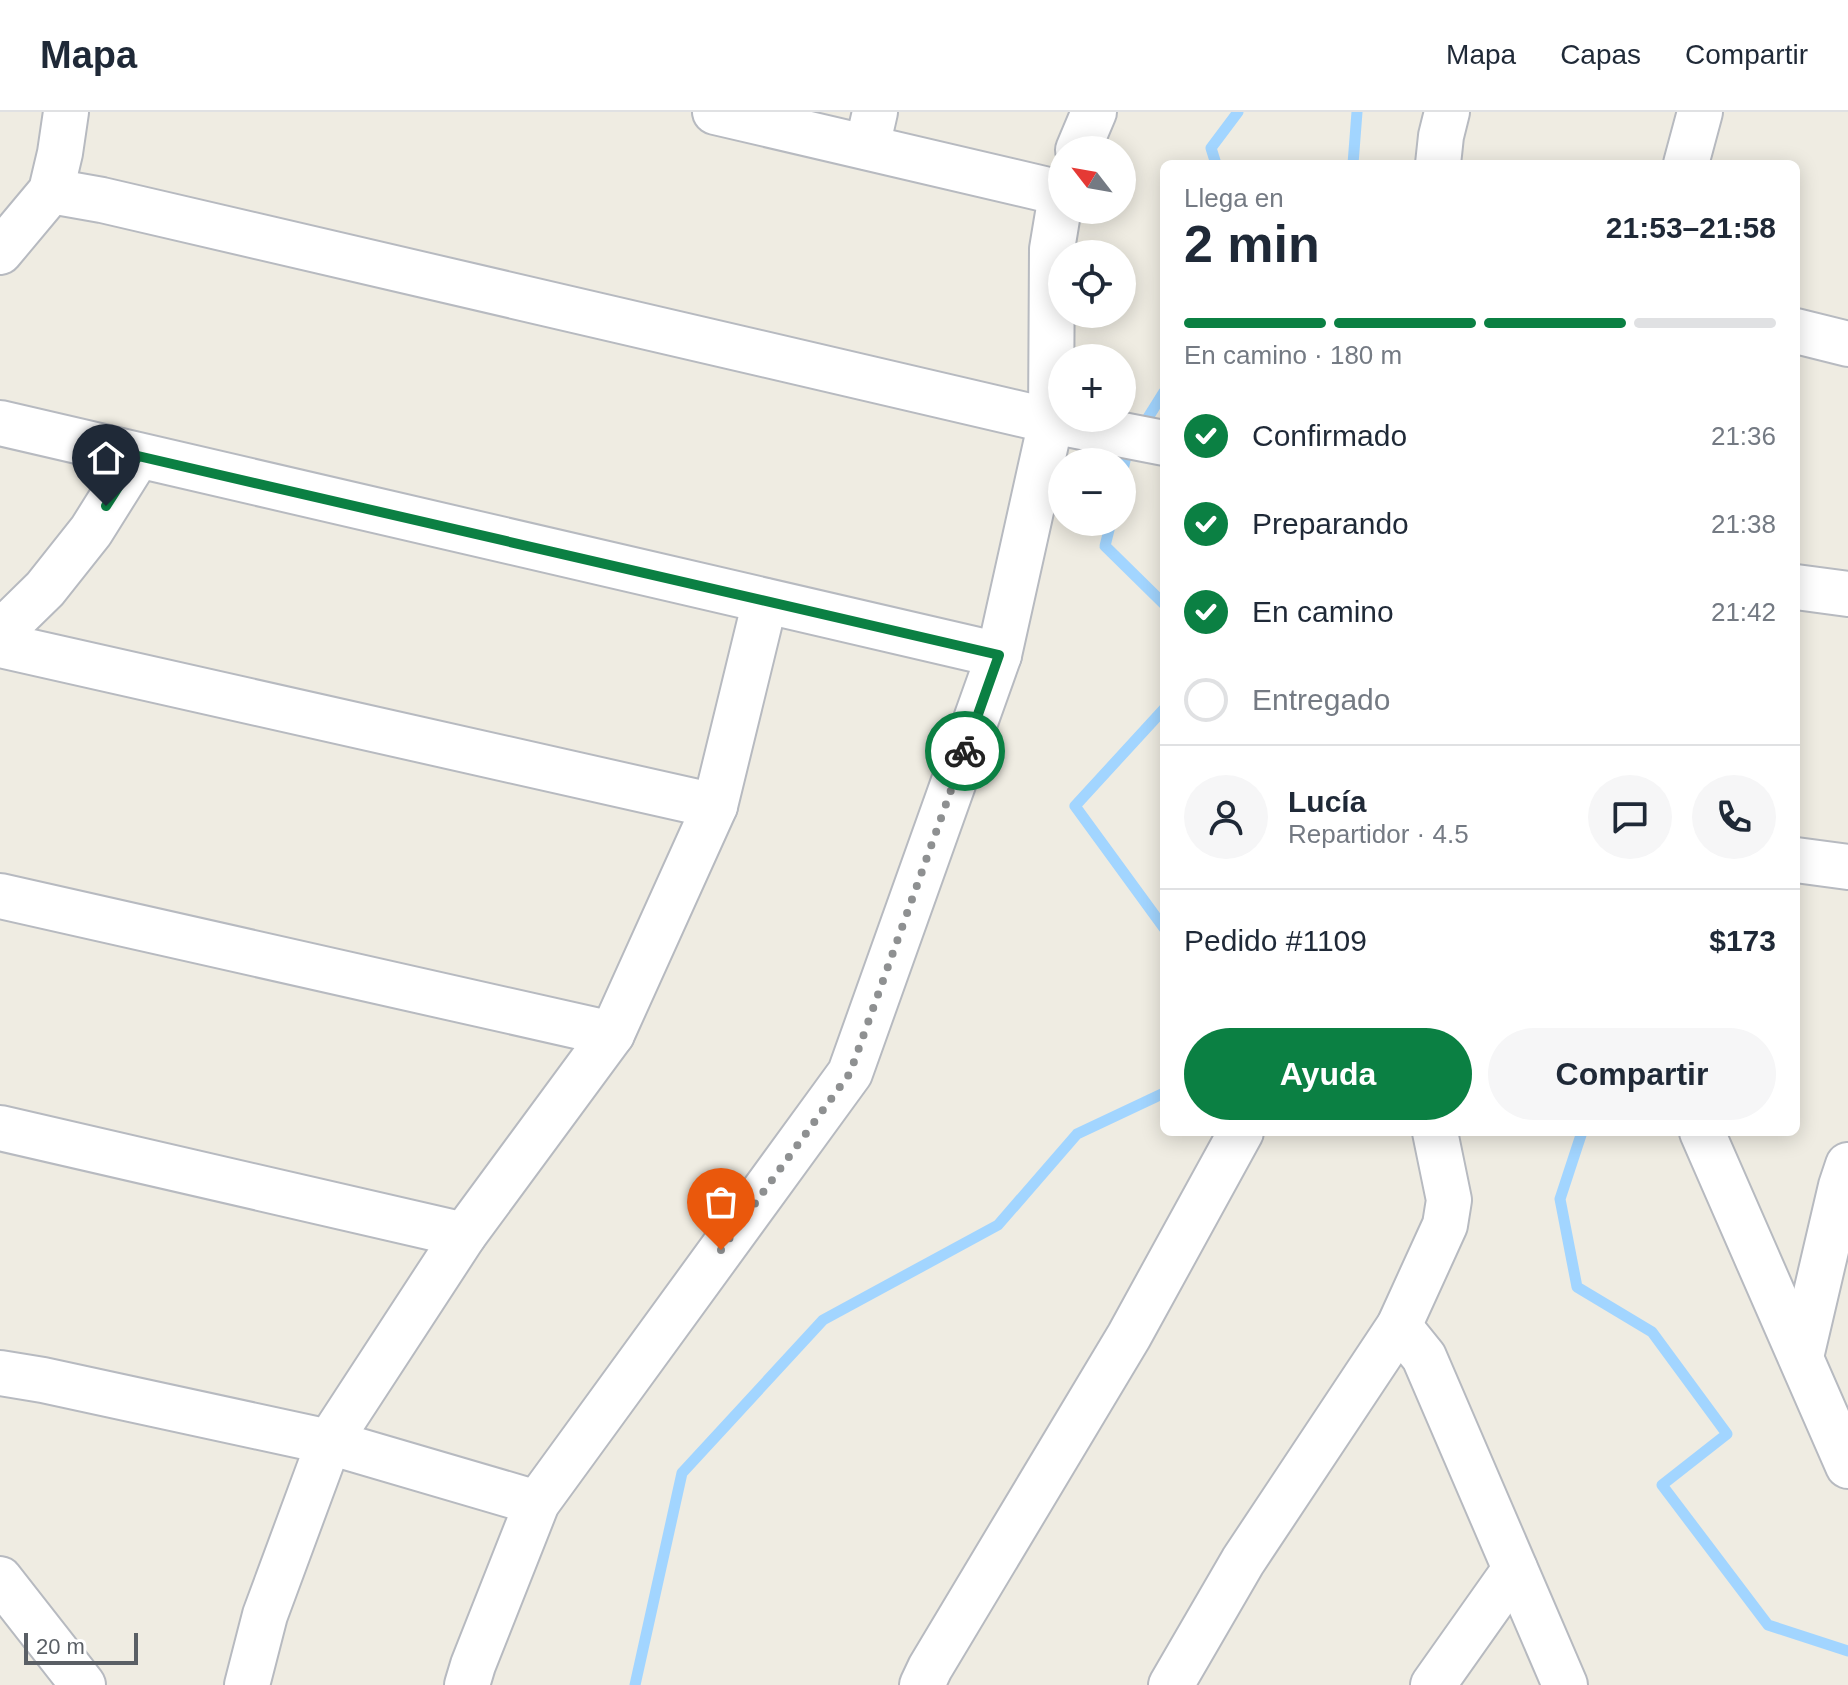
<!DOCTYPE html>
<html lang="es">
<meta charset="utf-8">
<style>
body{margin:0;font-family:Arial,sans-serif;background:#f6f6f7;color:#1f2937;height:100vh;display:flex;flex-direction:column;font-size:30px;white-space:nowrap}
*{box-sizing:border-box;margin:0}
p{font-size:26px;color:#747a83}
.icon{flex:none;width:44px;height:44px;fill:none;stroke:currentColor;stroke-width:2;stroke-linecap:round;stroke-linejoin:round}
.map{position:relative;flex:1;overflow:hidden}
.details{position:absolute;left:1160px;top:48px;width:640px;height:976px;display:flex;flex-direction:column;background:#fff;border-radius:12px;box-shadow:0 4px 20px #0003}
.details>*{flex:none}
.needle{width:52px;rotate:301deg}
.buttons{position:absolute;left:1048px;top:24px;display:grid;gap:16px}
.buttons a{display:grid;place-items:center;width:88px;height:88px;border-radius:50%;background:#fff;box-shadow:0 4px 20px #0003;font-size:40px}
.scale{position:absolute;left:24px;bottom:20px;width:114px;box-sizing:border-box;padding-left:8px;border:4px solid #5a5f65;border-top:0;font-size:22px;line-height:28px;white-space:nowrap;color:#5a5f65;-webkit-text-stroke:6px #fff;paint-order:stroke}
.pin{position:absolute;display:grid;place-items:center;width:68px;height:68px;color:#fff;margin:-82px -34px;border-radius:50% 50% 50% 0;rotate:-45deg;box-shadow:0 0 8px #0007}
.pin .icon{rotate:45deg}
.courier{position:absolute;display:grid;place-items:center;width:80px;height:80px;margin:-40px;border:6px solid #0b8043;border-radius:50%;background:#fff;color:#222;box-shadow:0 2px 10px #0007}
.summary em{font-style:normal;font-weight:700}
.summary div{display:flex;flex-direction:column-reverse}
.summary{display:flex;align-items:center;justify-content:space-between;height:136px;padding:0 24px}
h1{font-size:52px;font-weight:700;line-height:60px}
.bar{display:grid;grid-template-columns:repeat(4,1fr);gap:12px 8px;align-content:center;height:96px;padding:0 24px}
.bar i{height:10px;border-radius:6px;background:#e0e1e3}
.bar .current{background:#0b8043}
.bar p{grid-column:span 4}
.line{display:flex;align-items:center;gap:20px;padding:0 24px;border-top:2px solid #e0e1e3}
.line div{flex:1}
.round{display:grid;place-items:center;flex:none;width:84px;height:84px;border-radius:42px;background:#f6f6f7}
ol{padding:0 24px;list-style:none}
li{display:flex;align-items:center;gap:24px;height:88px}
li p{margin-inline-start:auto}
li .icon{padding:8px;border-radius:50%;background:#0b8043;color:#fff;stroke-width:4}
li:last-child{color:#747a83}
li i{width:44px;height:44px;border:4px solid #e0e1e3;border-radius:50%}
.primary-button{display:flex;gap:16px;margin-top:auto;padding:16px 24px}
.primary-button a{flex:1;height:92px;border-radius:48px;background:#0b8043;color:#fff;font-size:32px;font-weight:700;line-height:92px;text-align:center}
.primary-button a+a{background:#f6f6f7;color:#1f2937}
header{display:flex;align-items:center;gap:48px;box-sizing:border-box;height:112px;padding:0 40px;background:#fff;border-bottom:2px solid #e0e1e3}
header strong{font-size:38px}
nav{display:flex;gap:44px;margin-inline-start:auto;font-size:28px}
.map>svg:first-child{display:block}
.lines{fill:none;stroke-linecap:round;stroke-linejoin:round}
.stream{stroke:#a2d5ff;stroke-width:11}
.minor-casing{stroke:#b7bac0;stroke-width:48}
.minor{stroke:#fff;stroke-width:44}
.done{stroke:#8e9091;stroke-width:8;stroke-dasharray:0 14.4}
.route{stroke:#0b8043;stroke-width:10}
</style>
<header>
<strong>Mapa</strong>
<nav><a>Mapa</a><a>Capas</a><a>Compartir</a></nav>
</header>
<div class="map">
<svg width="1848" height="1573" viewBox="0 0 1848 1573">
<rect width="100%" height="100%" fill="#efece2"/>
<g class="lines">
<g class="stream">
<path d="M1216,52L1211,36L1238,0"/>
<path d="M1353,52L1357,0"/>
<path d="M1144,312L1164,280"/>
<path d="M1122,362L1127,340"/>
<path d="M1111,410L1105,434L1164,492"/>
<path d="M1164,597L1075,694L1164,816"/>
<path d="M1582,1020L1560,1087L1577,1175L1652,1220L1727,1322L1662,1373L1768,1513L1848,1539"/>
<path d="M635,1573L682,1361L823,1208L998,1113L1077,1022L1164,981"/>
</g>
<defs>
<g id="minor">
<path d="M715,0L1061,81"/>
<path d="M867,35L875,0"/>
<path d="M1078,38L1094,0"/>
<path d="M1438,52L1441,24L1447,0"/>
<path d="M1686,52L1700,0"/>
<path d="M51,79L102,88L1051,309L1164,331"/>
<path d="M0,140L51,79L60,41L66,0"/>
<path d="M1796,219L1848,232"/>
<path d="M0,311L999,543"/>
<path d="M1796,475L1848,482"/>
<path d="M0,521L45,477L91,419L138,344"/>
<path d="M0,533L715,694"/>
<path d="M1796,748L1848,755"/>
<path d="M0,784L612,922"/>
<path d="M0,1016L464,1123"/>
<path d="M1702,1020L1848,1354"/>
<path d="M1399,1214L1424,1245L1565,1573"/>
<path d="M1801,1245L1841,1074L1848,1053"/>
<path d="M0,1261L43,1268L329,1330L537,1391"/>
<path d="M0,1467L83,1573"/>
<path d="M247,1573L265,1503L329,1330L464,1123L612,922L715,694L765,489"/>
<path d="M467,1573L473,1553L537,1391L850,961L999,543L1051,309L1052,137L1062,77"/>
<path d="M922,1573L930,1556L1129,1224L1241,1020"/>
<path d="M1171,1573L1243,1449L1399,1214L1445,1113L1449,1088L1435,1020"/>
<path d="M1433,1573L1515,1457"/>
</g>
</defs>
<use href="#minor" class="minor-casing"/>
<use href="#minor" class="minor"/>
</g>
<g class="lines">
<path class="done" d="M721,1138L850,961L965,639"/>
<path class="route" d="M106,394L138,344L999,543L965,639"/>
</g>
</svg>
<div class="buttons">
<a><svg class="needle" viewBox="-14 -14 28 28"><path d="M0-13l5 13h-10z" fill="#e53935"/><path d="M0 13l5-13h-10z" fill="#747a83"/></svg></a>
<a><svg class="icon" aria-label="locate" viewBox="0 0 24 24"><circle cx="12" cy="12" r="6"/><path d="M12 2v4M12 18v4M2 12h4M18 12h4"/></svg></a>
<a>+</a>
<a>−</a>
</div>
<div class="scale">20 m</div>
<div class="pin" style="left:721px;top:1138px;background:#ea580c"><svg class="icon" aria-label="bag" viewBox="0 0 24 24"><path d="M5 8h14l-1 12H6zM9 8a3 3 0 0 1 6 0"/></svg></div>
<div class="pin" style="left:106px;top:394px;background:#1f2937"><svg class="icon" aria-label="home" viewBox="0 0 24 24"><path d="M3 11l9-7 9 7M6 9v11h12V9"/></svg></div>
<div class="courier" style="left:965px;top:639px"><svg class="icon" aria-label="bike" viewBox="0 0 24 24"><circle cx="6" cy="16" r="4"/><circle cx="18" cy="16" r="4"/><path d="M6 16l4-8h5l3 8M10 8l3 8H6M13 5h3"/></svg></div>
<section class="details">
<div class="summary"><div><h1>2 min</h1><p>Llega en</p></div><em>21:53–21:58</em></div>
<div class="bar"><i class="current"></i><i class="current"></i><i class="current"></i><i></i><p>En camino · 180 m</p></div>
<ol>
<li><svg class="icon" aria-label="check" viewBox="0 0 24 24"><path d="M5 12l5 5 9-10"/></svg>Confirmado<p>21:36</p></li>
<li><svg class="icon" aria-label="check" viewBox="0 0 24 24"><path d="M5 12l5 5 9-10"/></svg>Preparando<p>21:38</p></li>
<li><svg class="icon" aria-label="check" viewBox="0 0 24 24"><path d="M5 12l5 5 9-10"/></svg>En camino<p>21:42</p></li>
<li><i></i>Entregado</li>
</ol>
<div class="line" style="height:144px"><a class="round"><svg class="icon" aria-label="person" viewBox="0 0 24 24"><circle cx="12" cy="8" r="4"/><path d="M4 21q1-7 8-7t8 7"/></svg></a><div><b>Lucía</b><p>Repartidor · 4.5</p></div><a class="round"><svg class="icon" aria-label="chat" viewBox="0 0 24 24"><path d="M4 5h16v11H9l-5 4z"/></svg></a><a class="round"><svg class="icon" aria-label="phone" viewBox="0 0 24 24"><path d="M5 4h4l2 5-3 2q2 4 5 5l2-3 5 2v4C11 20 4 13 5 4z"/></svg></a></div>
<div class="line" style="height:104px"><div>Pedido #1109</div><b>$173</b></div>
<div class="primary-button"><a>Ayuda</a><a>Compartir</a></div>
</section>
</div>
